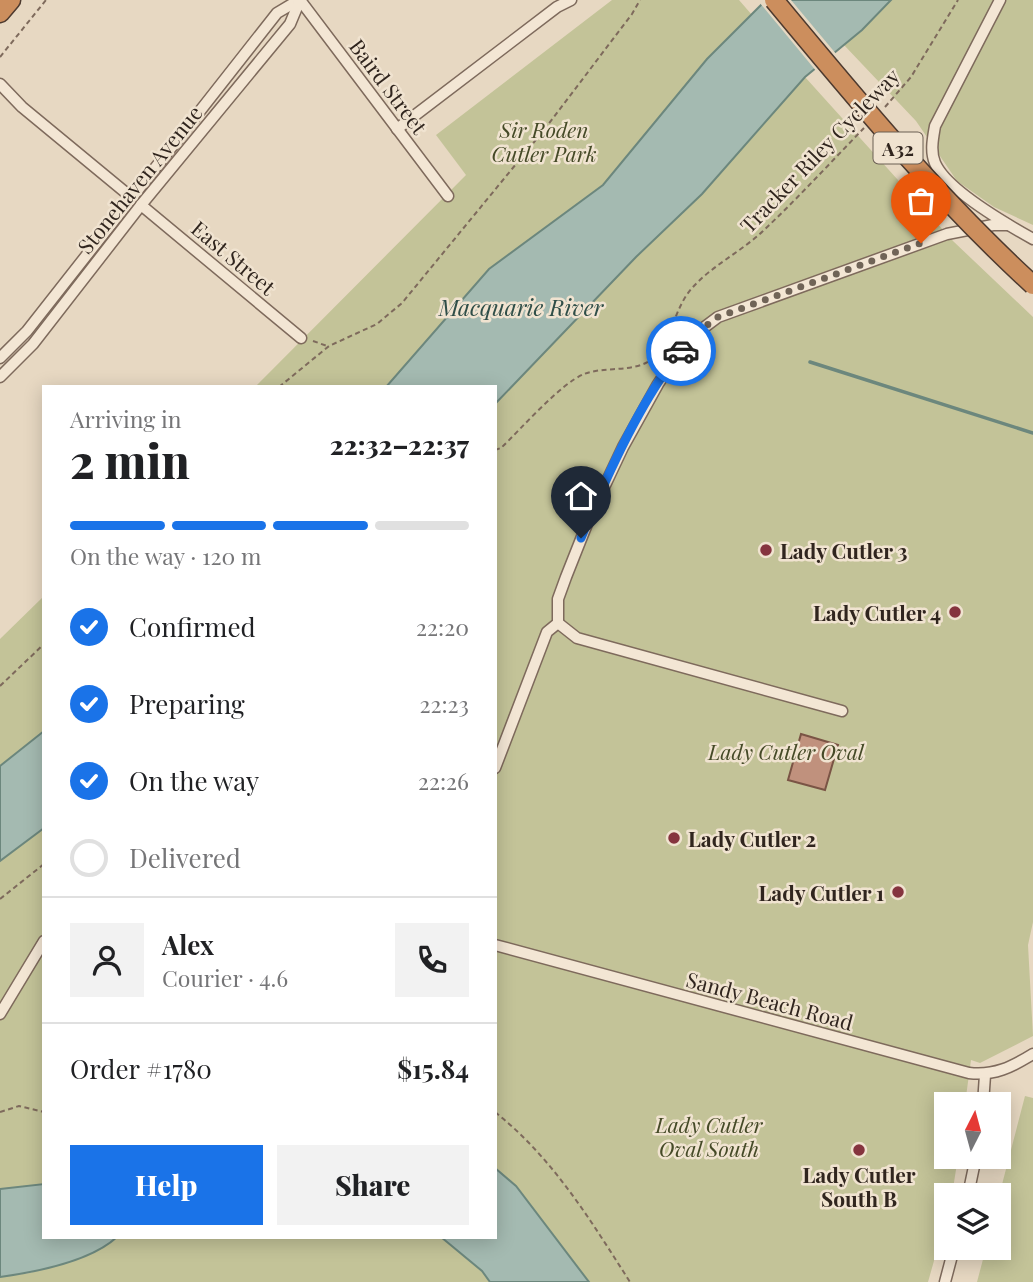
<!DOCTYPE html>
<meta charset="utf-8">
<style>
body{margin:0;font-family:"Playfair Display",serif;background:#f2f2f2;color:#202124;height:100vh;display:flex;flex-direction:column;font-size:26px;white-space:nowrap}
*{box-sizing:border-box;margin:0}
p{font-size:23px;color:#757577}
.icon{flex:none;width:38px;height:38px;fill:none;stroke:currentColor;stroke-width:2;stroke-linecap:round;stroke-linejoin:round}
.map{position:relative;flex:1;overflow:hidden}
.sheet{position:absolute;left:42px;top:385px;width:455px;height:854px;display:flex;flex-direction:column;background:#fff;border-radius:0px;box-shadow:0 4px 18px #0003}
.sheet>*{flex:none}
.needle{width:46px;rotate:6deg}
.tools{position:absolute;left:934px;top:1092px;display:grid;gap:14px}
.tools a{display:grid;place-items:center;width:77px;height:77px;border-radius:0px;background:#fff;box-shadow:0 4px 18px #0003;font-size:35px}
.pin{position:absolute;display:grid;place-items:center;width:60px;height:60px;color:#fff;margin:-72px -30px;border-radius:50% 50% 50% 0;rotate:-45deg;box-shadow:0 0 7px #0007}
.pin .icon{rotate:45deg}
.courier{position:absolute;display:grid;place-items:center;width:70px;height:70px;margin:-35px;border:5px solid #1a73e8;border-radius:50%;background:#fff;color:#222;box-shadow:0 2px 9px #0007}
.headline em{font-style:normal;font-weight:800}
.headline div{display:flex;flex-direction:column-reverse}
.headline{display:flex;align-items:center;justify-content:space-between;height:119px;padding:0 28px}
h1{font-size:46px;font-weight:800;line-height:52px}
.bar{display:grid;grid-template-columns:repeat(4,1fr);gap:10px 7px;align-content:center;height:84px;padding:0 28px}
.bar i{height:9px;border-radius:5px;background:#e0e0e0}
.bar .selected{background:#1a73e8}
.bar p{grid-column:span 4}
.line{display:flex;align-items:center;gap:18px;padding:0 28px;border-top:2px solid #e0e0e0}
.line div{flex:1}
.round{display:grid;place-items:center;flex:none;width:74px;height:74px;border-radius:0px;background:#f2f2f2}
ol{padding:0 28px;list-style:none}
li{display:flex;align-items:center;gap:21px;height:77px}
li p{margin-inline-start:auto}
li .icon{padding:7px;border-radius:50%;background:#1a73e8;color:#fff;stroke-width:4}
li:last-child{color:#757577}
li i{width:38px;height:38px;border:4px solid #e0e0e0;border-radius:50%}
.action{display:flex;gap:14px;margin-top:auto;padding:14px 28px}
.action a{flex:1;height:80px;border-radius:0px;background:#1a73e8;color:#fff;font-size:28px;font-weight:800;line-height:80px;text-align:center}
.action a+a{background:#f2f2f2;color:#202124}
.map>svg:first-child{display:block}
.green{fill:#c3c398}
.water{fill:#a4bab1;stroke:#6c877d;stroke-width:2}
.pier{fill:#e7d8c2}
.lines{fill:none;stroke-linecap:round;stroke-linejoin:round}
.stream{stroke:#6c877d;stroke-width:3.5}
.building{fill:#c0917d;stroke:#7a5445;stroke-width:2}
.street-casing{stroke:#7e6a5c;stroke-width:13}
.highway-casing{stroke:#4d3a2f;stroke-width:21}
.path{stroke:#7e6a5c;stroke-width:2;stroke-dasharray:5 3.5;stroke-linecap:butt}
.street{stroke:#f3e6d4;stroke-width:10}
.highway{stroke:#cc8e5d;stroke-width:18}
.highway-bridge-casing{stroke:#4d3a2f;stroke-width:21;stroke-linecap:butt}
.highway-bridge{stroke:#cc8e5d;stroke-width:18}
.done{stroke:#706457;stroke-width:7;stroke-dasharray:0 12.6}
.route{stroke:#1a73e8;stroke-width:9}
.poi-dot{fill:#85343e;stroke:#f0e3d0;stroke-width:2.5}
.labels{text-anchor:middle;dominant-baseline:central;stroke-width:5;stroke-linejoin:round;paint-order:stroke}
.shield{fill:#f0e3d0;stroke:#6a5e53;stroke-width:2}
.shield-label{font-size:19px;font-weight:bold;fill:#30251e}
.street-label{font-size:21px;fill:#30251e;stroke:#f0e3d0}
.park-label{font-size:21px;font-style:italic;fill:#454a27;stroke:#f0e3d0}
.poi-label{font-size:21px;font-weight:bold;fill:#30251e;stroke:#f0e3d0;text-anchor:start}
.water-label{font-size:23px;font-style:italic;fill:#2f4e48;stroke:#f0e3d0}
</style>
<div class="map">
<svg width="1033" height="1282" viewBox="0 0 1033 1282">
<rect width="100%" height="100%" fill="#e7d8c2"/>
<g class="green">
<path d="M612,0H739L752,15L707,59L603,185L489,269L386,387H255L466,175L436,135Z"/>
<path d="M891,0H1033V225L994,207L957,181L916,121L844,45Z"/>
<path d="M805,77L953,241L1033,317V922L1028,945L1033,1036L980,1063L971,1060L965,1104H947V1157H958L952,1195H947V1215L928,1282H589L516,1186L495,1168V404L636,257L702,194Z"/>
<path d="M44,596V731L0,766V639Z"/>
<path d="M44,828V1184L0,1189V861Z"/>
<path d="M1025,1096L1033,1098V1282H977L986,1248H999V1196Z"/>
<path d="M117,1237H441L482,1271L490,1282H0V1277L30,1273L112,1242Z"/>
</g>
<g class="water">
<path d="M766,0H891L862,30L805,77L702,194L636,257L495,404V387H386L489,269L603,185L707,59Z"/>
<path d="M44,731V828L0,861V766Z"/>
<path d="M495,1168L516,1186L589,1282H490L482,1271L441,1237H495Z"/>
<path d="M44,1184V1237H117C90,1262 36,1272 0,1277V1189Z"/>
</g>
<path class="pier" d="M761,0H791L837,55L817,72L759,2Z"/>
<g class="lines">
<path class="stream" d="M810,362L1033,433"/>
</g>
<path class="building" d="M801,734L838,745L825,790L788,780Z"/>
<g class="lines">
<defs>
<g id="street">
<path d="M300,0L448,196"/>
<path d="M1000,0L935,126C933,138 930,151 935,163C946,189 1008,225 1033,239"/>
<path d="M0,84L22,107L131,197"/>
<path d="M397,129L557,7L571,0"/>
<path d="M141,205L301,338"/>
<path d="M0,358L27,331L277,13L299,0"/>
<path d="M0,377L33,344L141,205L290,24L300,0"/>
<path d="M558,623L577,638L842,711"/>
<path d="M495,768L547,632L558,623V599L566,577L589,519L623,447L658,384L678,354L698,332L718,317L947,234L993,225H1008"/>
<path d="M495,945L969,1073C994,1076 1012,1067 1033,1054"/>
<path d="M0,1014L44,941"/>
<path d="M983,1104L985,1075"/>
<path d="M968,1195L976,1157"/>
<path d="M945,1282L954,1248"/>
</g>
<path id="highway" d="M0,13L11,0"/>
</defs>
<use href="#street" class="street-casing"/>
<use href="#highway" class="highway-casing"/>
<g class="path">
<path d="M0,57L46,0"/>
<path d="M885,107L911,77L958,0"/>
<path d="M313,341L327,346"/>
<path d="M279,387L329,346L377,324L402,303L544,130L632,14L640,0"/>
<path d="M495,450L501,448C522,428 560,384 584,374C605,366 632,373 651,360C671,346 673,308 693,287C713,265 742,251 763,231C798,198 831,162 864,128"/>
<path d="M0,686L44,644"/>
<path d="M0,899L44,864"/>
<path d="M0,1112L19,1106L44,1112"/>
<path d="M495,1112C553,1158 591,1221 630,1282"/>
</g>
<use href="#street" class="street"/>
<use href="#highway" class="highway"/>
<defs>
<path id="highway-bridge" d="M774,0C856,99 938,198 1033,285"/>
</defs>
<use href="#highway-bridge" class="highway-bridge-casing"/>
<use href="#highway-bridge" class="highway-bridge"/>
</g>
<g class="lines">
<path class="done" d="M681,351L698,332L718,317L921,243"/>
<path class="route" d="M581,538C604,482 642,397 681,351"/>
</g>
<g class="poi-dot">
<circle cx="766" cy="550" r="7"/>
<circle cx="955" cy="612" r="7"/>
<circle cx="674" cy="838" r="7"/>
<circle cx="898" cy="892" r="7"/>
<circle cx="859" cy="1150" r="7"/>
</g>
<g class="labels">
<rect class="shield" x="873.5" y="132.5" width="49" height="31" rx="5"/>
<g class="shield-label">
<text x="898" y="148">A32</text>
</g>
<g class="street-label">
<text transform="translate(389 86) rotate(53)">Baird Street</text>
<text transform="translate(819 150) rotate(-46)">Tracker Riley Cycleway</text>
<text transform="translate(139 179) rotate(-51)">Stonehaven Avenue</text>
<text transform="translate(234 257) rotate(40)">East Street</text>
<text transform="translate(770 1000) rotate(15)">Sandy Beach Road</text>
</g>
<g class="park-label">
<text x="544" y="129">Sir Roden<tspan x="544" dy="24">Cutler Park</tspan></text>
<text x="786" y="751">Lady Cutler Oval</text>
<text x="709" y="1124">Lady Cutler<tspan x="709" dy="24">Oval South</tspan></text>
</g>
<g class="poi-label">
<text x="780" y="550">Lady Cutler 3</text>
<text x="941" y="612" text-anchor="end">Lady Cutler 4</text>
<text x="688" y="838">Lady Cutler 2</text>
<text x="884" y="892" text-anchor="end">Lady Cutler 1</text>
<text x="859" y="1174" text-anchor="middle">Lady Cutler<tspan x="859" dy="24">South B</tspan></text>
</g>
<g class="water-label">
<text x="521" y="306">Macquarie River</text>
</g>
</g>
</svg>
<div class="tools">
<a><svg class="needle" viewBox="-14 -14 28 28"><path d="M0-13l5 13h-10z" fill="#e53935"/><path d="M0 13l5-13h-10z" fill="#757577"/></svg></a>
<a><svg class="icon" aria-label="layers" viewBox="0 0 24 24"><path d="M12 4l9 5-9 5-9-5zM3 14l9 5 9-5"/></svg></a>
</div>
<div class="pin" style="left:921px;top:243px;background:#ea580c"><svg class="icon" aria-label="bag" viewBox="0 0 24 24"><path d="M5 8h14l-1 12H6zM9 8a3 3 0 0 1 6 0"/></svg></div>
<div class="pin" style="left:581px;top:538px;background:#1f2937"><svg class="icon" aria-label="home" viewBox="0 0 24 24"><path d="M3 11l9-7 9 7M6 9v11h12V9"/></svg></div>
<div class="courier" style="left:681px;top:351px"><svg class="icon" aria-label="car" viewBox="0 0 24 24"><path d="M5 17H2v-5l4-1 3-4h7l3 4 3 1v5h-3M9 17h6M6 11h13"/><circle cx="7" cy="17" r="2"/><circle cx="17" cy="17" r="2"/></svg></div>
<section class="sheet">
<div class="headline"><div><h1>2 min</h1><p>Arriving in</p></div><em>22:32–22:37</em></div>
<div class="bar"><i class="selected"></i><i class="selected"></i><i class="selected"></i><i></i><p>On the way · 120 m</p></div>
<ol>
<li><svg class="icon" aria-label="check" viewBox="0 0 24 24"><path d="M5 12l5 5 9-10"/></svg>Confirmed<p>22:20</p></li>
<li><svg class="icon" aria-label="check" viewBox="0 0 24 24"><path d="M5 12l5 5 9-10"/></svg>Preparing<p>22:23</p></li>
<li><svg class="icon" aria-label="check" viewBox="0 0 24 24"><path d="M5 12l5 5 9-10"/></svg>On the way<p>22:26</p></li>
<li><i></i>Delivered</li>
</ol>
<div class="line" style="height:126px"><a class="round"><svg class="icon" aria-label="person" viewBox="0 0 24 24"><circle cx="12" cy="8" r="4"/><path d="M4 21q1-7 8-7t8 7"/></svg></a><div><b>Alex</b><p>Courier · 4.6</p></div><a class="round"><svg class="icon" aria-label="phone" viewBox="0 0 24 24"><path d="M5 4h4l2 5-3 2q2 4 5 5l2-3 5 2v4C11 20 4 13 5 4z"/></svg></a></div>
<div class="line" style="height:91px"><div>Order #1780</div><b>$15.84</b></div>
<div class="action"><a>Help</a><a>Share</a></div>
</section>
</div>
